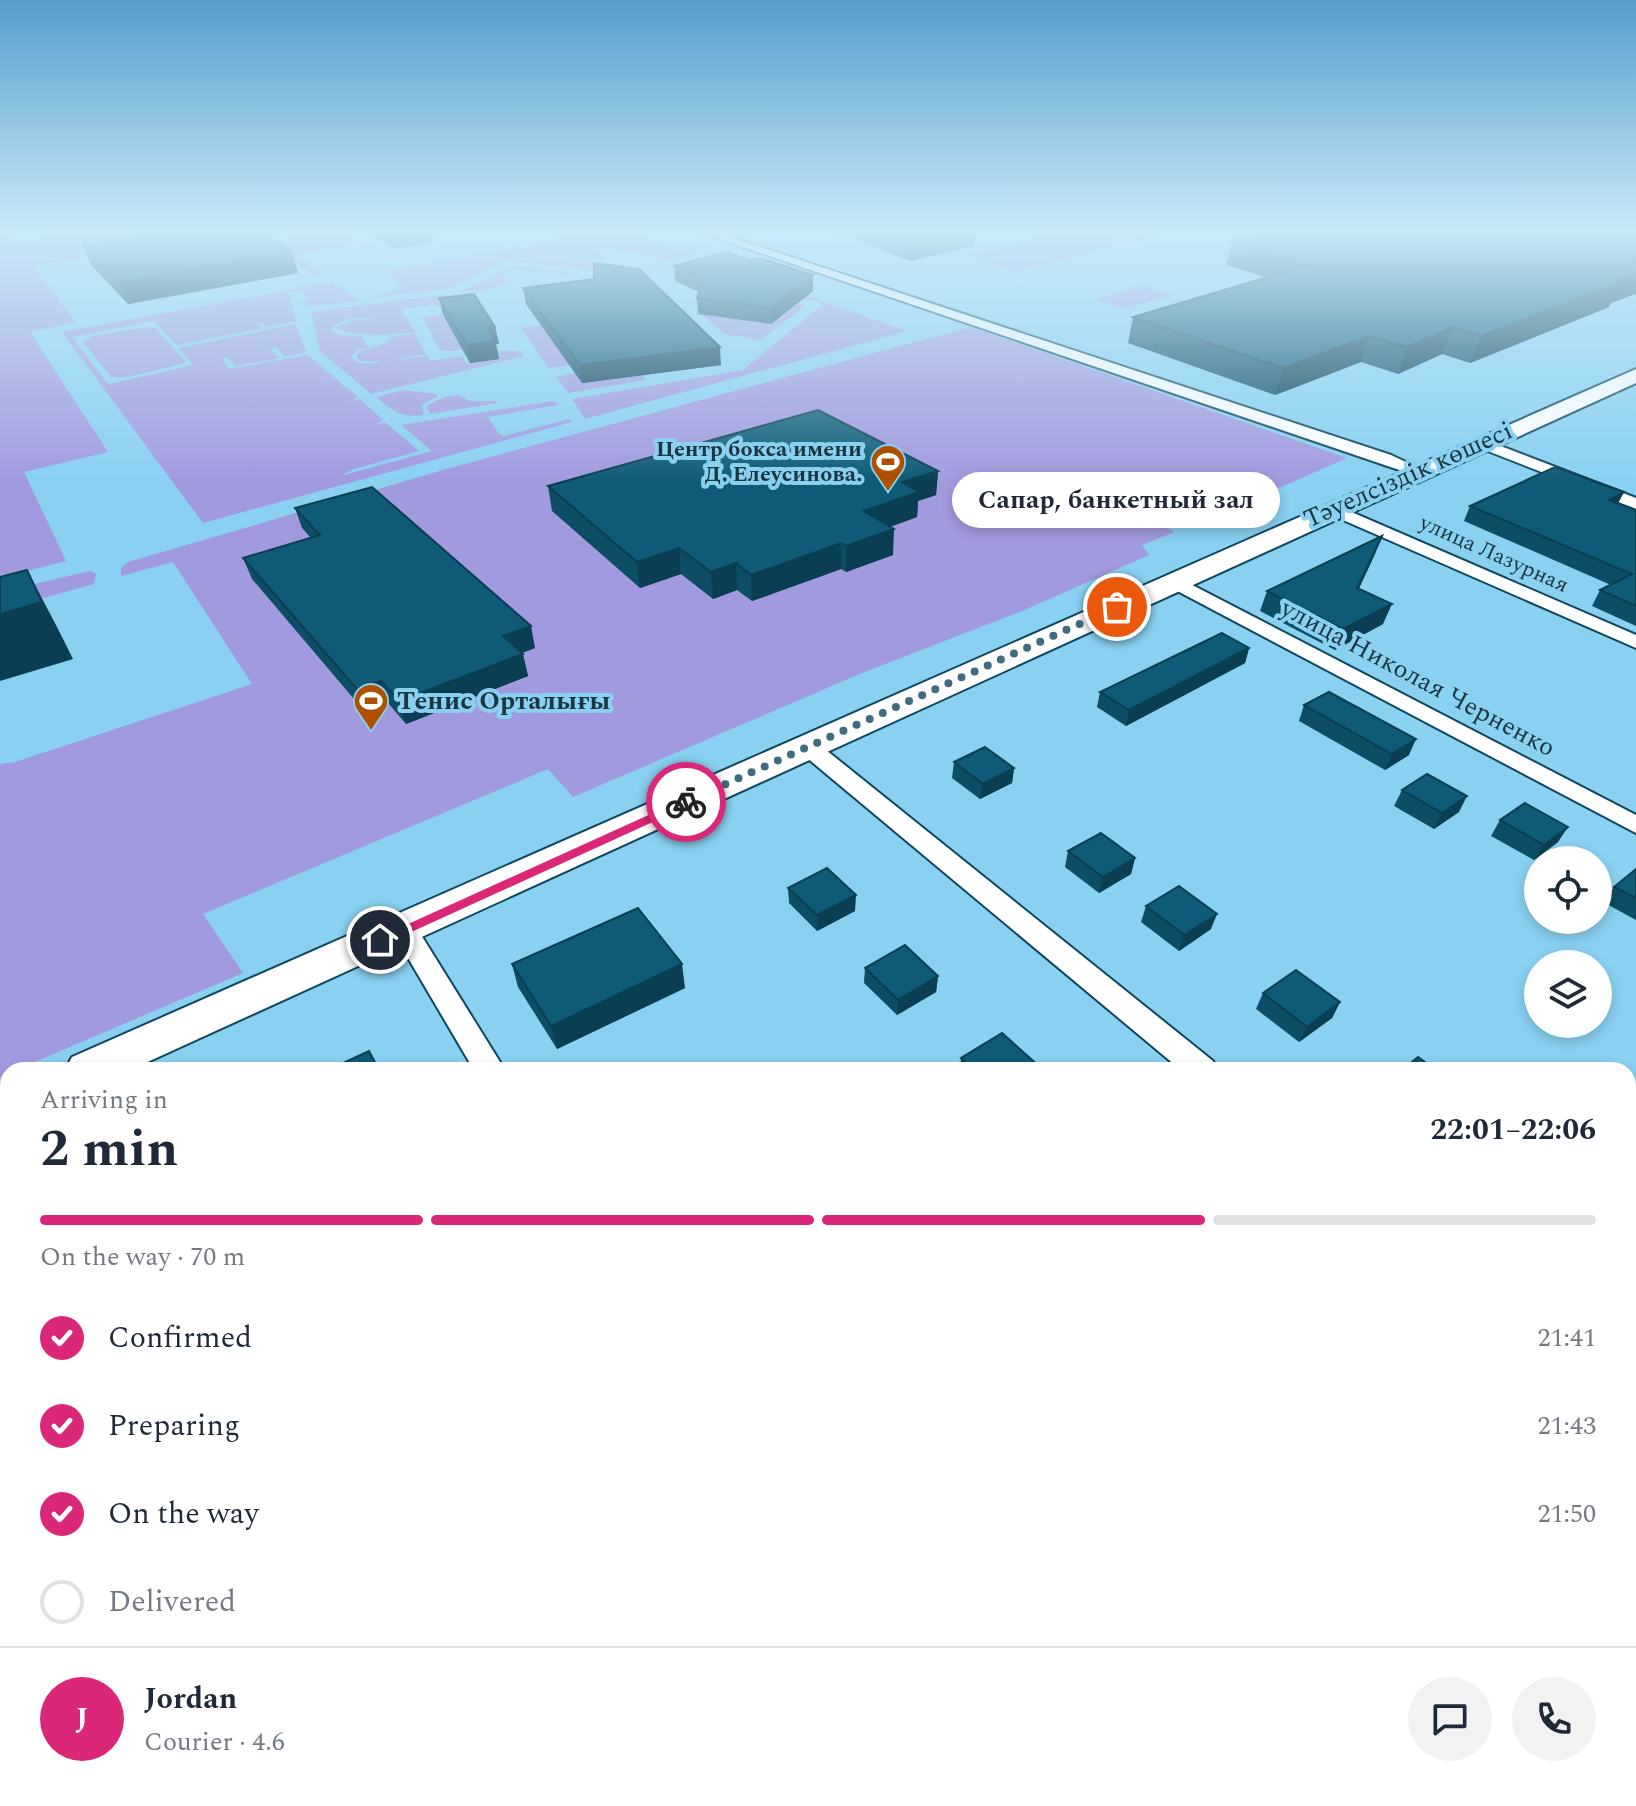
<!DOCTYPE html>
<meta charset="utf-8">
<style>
body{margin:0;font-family:Spectral,serif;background:#f2f2f3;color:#1f2937;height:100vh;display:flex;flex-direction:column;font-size:30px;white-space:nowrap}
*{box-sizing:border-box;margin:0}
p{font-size:26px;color:#747a83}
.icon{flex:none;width:44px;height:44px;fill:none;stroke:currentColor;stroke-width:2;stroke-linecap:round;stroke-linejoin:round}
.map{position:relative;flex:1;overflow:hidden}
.side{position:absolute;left:0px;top:1062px;width:1636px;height:744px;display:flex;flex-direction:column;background:#fff;border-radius:24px 24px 0 0;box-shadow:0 4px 12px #0003}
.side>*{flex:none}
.fabs{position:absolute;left:1524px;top:846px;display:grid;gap:16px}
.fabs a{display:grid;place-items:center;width:88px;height:88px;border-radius:50%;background:#fff;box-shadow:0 4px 12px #0003;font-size:40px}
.pin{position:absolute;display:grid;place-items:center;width:68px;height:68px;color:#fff;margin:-34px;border:4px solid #fff;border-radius:50%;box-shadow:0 2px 8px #0007}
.courier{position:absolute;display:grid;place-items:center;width:80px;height:80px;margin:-40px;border:6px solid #db2777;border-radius:50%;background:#fff;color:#222;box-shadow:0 2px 10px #0007}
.bubble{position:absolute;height:56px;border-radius:28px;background:#fff;box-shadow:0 4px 12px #0003;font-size:26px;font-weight:700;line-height:56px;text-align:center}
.overview em{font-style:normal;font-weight:700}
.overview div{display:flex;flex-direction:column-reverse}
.overview{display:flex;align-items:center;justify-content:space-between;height:136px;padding:0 40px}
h1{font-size:52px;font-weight:700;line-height:60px}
.bar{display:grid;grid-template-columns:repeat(4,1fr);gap:12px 8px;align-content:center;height:96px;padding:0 40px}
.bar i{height:10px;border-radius:6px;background:#e0e1e3}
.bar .active{background:#db2777}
.bar p{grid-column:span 4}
.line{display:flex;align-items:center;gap:20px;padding:0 40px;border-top:2px solid #e0e1e3}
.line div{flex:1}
.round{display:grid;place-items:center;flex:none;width:84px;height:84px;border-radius:42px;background:#f2f2f3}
ol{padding:0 40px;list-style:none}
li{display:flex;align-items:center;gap:24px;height:88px}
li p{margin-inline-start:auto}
li .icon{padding:8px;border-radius:50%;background:#db2777;color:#fff;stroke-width:4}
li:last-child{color:#747a83}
li i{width:44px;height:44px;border:4px solid #e0e1e3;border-radius:50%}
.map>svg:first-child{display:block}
.green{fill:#a29ade}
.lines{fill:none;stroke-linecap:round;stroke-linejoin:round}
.minor-casing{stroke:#0d475e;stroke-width:4}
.secondary-casing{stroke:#0d475e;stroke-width:4}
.minor{fill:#fff;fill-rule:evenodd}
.secondary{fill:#fff;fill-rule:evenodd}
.wall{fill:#0d4d65}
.shaded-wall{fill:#0a3f53}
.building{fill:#0f5a76;stroke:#0a3f53;stroke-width:2}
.route{fill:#db2777}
.done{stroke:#406c80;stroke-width:8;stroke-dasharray:0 14.4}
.labels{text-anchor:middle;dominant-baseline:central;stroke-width:8;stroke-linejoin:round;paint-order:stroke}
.far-poi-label{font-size:22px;font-weight:bold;fill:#193643;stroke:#89d0f1;text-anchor:end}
.far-street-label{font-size:22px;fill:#193643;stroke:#89d0f1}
.street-label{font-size:26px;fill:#193643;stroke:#89d0f1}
.poi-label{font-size:26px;font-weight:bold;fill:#193643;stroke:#89d0f1;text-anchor:start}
</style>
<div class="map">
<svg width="1636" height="1806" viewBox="0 0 1636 1806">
<rect width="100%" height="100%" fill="#89d0f1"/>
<g class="green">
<path d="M0,229L14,244L101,229H255L32,266L76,322L30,332L108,452L24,472L66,561L0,578Z"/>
<path d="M355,229H369L343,234L359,244L297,255L322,275L288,280L312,275L274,246L276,242L316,233L320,235Z"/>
<path d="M613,229H621L682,251L691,249L699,252C684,263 662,259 644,255L642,252L598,249L609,255L599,259L567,258L575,261L597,260L595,265L604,261L608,266L620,267L591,271L507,260L447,289L369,298L409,286L401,287L396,283L401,281L385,272Z"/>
<path d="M1081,229H1148L1163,234L1013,272L966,255Z"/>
<path d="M511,266H519L571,272L566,275L514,269L497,277L511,280C495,289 481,295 463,290Z"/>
<path d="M738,271L907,331L585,419L572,399L743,370L822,305L817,301L717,288Z"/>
<path d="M332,282L360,301L311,306L306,305L305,300L311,297H305L301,290L289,293L296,321L268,327L261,322L258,325L264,328L177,345L153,321L72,337L108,384L194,365L178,348L296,324L306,352L285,357L276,347L270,350L280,358L236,366L226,357L222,359L229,369L308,355L335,378L326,381L337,379L344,386L336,389L346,387L358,397L350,402L360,399L383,420L375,424L386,423L419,451L354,469L340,476L432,451L401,425L554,401L559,405L488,417L499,434L504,436L569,419L572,422L203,523L62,332Z"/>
<path d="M1142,286L1171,296L1124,309L1095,299Z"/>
<path d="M440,295L463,297L446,308L432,305L402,309L404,313L397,315H405L415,332C390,336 349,336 335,328L353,320H373C359,316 340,318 330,330L338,335L361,336L368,347L356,351L351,357L357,362L367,364L427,356L430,361L462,356L467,364L498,359V351H520L524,356L371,394L320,351L311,312Z"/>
<path d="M798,303L806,306L760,340L724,334L703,315L771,324Z"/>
<path d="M441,314L463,349L512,340L452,351L440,350L423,318Z"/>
<path d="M541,325L617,360L549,368L521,328Z"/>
<path d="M148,327L155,328L185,361L183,364L128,377H111L83,342L92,336Z"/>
<path d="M971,327L1347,458L1220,514L1153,481L1110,496L1175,532L1142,545L1149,555L1022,611L862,673L573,797L548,769L203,914L243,973L16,1070H8V1073L0,1077V764L15,762L252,684L173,562L121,576V568L128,562L450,468Z"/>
<path d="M415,334L426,354L382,362L360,361L356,357L360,351L389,342L392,337Z"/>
<path d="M636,366L646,380L568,393L557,377L592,369Z"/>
<path d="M403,390L436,394L438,396L422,405L424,415C401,418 393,411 376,397Z"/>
<path d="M458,395L470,401H496L498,403L430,414L426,406L444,397Z"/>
<path d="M90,571L96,574L94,584L0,610V592Z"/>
</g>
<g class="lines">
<defs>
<g id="minor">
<path d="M690,229H706L1391,455L1425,471L1423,474H1411Z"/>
<path d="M1480,438L1636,498V509L1475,446V440Z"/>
<path d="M1333,504L1636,635V648L1327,513L1325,509L1327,505Z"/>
<path d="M1173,575L1636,815V833L1166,585L1164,581L1166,577Z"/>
<path d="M808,740L816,742L1213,1061L1217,1070H1181L800,752L797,747L800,742Z"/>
<path d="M404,919L413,922L505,1070H474L391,929L395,922Z"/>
<path d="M1628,1400L1636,1403V1445L1628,1442Z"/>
<path d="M930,1798H978L981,1806H933Z"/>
</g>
<g id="secondary">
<path d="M1636,369V383L130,1070H65L72,1057Z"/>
<path d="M8,1086V1124L0,1127V1089Z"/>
</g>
</defs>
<use href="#minor" class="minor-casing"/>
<use href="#secondary" class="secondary-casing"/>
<use href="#minor" class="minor"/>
<use href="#secondary" class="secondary"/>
</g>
<g class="wall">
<path d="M363,229H432L435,242L394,249Z"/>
<path d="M826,229H976L975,246L910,261Z"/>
<path d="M1103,229H1150L1125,236Z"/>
<path d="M1232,242L1611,303L1609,307L1470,363L1442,354L1398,374L1361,362L1275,395L1128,343L1133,317L1265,277L1226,265Z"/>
<path d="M83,245L292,252L298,273L128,304L91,265Z"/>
<path d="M674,266L813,275V291L771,324L698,314L697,298L699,292L675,281Z"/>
<path d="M523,288L721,365L582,383L526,304Z"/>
<path d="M439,298L495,327L499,344H496L499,359L470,363L443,315Z"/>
<path d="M938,471L936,495L918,501L917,517L890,527L893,555L846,572L841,569L752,601L737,590L713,599L681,574L640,588L552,511L548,486Z"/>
<path d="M1624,492L1618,503L1636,510V626L1592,606L1600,590L1611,585L1464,521L1470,506Z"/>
<path d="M295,508L535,648L522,653L528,676L406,724L388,703L365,712L252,579L243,558L311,538L302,528Z"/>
<path d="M1382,536L1374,556L1359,588L1383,624L1335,650L1260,611L1267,591Z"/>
<path d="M1249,648L1245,663L1126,726L1097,707L1100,692Z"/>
<path d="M1304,705L1409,755L1385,770L1299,721Z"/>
<path d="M954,762L1014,768L1012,783L980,799L952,778Z"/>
<path d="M1402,790L1459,812L1434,829L1394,806Z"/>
<path d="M1500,820L1558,842L1534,860L1491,836Z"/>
<path d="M1068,851L1135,858L1131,874L1099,893L1065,867Z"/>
<path d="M1636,869V920L1603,902L1614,887Z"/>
<path d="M788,888L855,911L817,931L789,903Z"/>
<path d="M1146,906L1211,929L1179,951L1141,922Z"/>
<path d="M512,964L685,988L557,1049L518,987Z"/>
<path d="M865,968L938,976L936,992L897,1015L864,983Z"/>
<path d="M1263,993L1340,1002L1332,1018L1299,1042L1256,1009Z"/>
<path d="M961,1058L1041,1068L1040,1070H960Z"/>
<path d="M1636,1246V1295L1628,1289V1255Z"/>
<path d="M1244,1798H1348L1341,1806H1250Z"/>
</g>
<g class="shaded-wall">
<path d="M398,229H432L435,242L394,249L389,231Z"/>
<path d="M924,229H976L975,246L910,261L912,232Z"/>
<path d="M1126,229H1150L1125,236Z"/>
<path d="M292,252L298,273L128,304L119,282Z"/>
<path d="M1636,273V294L1611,303L1609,307L1470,363L1481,336L1615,280Z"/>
<path d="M813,275V291L771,324V308Z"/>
<path d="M495,327L499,344H496L499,359L470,363L467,345L488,328Z"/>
<path d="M1452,327L1442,354L1398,374L1407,347Z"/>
<path d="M1369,336L1361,362L1275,395L1283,368Z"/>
<path d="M720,347L721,365L582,383L580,365Z"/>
<path d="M938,471L936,495L918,501L917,517L864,536V511L902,482Z"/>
<path d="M1624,492L1616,507L1609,500Z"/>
<path d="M894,529L893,555L846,572V546Z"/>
<path d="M1382,536L1374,556L1350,608L1357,588Z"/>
<path d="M841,543V569L752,601L751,575Z"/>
<path d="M679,548L681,574L640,588L637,562Z"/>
<path d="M736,563L737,590L713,599L711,572Z"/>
<path d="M27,570L57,627L73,659L0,681V614Z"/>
<path d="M1392,604L1383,624L1335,650L1343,629Z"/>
<path d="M531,626L535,648L508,658L503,636Z"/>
<path d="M1249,648L1245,663L1126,726L1129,710Z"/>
<path d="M523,654L528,676L406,724L399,701Z"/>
<path d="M381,681L388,703L365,712L357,689Z"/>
<path d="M1416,739L1409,755L1385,770L1392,754Z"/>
<path d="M1014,768L1012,783L980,799L983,784Z"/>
<path d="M1467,796L1459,812L1434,829L1442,813Z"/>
<path d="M1568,827L1558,842L1534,860L1544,845Z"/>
<path d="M1135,858L1131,874L1099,893L1103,877Z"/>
<path d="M856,895L855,911L817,931V915Z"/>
<path d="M1217,914L1211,929L1179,951L1184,935Z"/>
<path d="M682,964L685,988L557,1049L551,1026Z"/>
<path d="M938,976L936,992L897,1015L898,1000Z"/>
<path d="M1340,1002L1332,1018L1299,1042L1307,1027Z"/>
<path d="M1,1239L8,1246V1267Z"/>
<path d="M8,1290V1312L0,1316V1294Z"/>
<path d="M8,1511V1532L0,1536V1515Z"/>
<path d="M142,1798H158L160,1806H144Z"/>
</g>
<g class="building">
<path d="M177,229H261L292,252L119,282L83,245Z"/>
<path d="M904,229H924L912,232Z"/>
<path d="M1281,229H1636V273L1615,280L1621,282L1481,336L1452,327L1407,347L1369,336L1283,368L1133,317L1308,265L1232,242Z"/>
<path d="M726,252L750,260L760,258L813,275L771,308L697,298L703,278L674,266Z"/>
<path d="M594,263L639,269L720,347L580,365L523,288L594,279Z"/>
<path d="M474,294L495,327L488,328L495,341L467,345L439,298Z"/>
<path d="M818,410L938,471L902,482L919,492L864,511L894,529L846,546L841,543L751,575L736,563L711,572L679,548L637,562L548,486Z"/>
<path d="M1555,467L1624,492L1609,500L1636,510V606L1600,590L1632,574L1470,506Z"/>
<path d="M372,487L531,626L503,636L523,654L399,701L381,681L357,689L243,558L320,535L295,508Z"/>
<path d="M1382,536L1357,588L1392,604L1343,629L1267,591Z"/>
<path d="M27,570L42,602L0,614V577Z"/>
<path d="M1222,633L1249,648L1129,710L1100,692Z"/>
<path d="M1329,692L1416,739L1392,754L1304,705Z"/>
<path d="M985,747L1014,768L983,784L954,762Z"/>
<path d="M1427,774L1467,796L1442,813L1402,790Z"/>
<path d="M1525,803L1568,827L1544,845L1500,820Z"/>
<path d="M1101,833L1135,858L1103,877L1068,851Z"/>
<path d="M827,868L856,895L817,915L788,888Z"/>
<path d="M1636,869V898L1614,887Z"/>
<path d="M1179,886L1217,914L1184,935L1146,906Z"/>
<path d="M638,908L682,964L551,1026L512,964Z"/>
<path d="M905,945L938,976L898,1000L865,968Z"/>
<path d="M1296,970L1340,1002L1307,1027L1263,993Z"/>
<path d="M1002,1033L1041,1068L1038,1070H973L961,1058Z"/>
<path d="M369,1051L379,1070H328Z"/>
<path d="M1418,1057L1436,1070H1402Z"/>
<path d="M1582,1066L1588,1070H1577Z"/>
<path d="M1628,1097L1636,1102V1134L1628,1141Z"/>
<path d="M1,1239L8,1267V1290L0,1294V1240Z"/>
<path d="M8,1440V1511L0,1515V1444Z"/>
<path d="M8,1672V1695L4,1675Z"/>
<path d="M133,1798H142L144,1806H121Z"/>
<path d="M662,1798H770L775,1806H666Z"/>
<path d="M1260,1798H1348L1341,1806H1266Z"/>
</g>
<linearGradient id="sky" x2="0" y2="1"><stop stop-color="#569ecc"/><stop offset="0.48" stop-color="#caeaf9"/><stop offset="1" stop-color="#caeaf9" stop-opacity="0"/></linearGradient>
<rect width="1636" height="482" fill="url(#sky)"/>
<path class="route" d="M686,798L692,802L690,805L385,944L380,945L373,940Z"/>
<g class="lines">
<path class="done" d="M686,802L1117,607"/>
</g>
<defs>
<symbol id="stadium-pin" viewBox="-11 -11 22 30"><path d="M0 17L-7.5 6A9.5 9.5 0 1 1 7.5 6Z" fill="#af5001" stroke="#89d0f1"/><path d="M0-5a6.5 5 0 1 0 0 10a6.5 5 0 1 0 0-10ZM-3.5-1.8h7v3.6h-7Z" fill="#fff"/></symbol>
</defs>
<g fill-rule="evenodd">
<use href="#stadium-pin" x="868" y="442" width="40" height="54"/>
<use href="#stadium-pin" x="351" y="681" width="40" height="54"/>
</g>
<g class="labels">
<g class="far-poi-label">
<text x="862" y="449">Центр бокса имени<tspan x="862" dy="25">Д. Елеусинова.</tspan></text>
</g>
<g class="far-street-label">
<text transform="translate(1494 554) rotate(24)">улица Лазурная</text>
</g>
<g class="street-label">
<text transform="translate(1408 475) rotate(-24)">Тәуелсіздік көшесі</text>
<text transform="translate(1418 678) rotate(28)">улица Николая Черненко</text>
</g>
<g class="poi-label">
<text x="397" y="701">Тенис Орталығы</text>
</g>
</g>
</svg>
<div class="fabs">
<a><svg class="icon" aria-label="locate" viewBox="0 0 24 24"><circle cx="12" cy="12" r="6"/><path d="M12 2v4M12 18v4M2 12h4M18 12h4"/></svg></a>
<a><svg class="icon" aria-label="layers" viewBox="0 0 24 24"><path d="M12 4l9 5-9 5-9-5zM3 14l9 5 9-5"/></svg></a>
</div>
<div class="pin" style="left:1117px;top:607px;background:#ea580c"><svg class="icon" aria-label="bag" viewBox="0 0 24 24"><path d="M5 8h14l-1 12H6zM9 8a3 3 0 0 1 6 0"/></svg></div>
<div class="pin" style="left:380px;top:940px;background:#1f2937"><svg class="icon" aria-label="home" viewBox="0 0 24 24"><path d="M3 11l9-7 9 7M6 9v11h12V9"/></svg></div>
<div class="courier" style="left:686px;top:802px"><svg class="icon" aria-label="bike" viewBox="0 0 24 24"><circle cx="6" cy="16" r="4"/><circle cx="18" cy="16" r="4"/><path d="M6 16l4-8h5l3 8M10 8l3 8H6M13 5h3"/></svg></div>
<div class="bubble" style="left:952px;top:472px;width:328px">Сапар, банкетный зал</div>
<section class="side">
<div class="overview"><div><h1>2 min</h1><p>Arriving in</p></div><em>22:01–22:06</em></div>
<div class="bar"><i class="active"></i><i class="active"></i><i class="active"></i><i></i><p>On the way · 70 m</p></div>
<ol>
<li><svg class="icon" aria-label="check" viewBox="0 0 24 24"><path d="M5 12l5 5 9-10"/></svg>Confirmed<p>21:41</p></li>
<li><svg class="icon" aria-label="check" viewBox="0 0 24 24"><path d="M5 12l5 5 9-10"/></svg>Preparing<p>21:43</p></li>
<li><svg class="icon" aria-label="check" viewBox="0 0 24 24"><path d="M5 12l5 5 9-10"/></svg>On the way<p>21:50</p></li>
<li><i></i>Delivered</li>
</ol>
<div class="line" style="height:144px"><b class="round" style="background:#db2777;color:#fff">J</b><div><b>Jordan</b><p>Courier · 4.6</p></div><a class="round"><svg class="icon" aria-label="chat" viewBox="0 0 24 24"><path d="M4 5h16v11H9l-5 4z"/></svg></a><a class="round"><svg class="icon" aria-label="phone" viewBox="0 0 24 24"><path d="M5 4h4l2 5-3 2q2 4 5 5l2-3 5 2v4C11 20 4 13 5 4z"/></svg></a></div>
</section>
</div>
